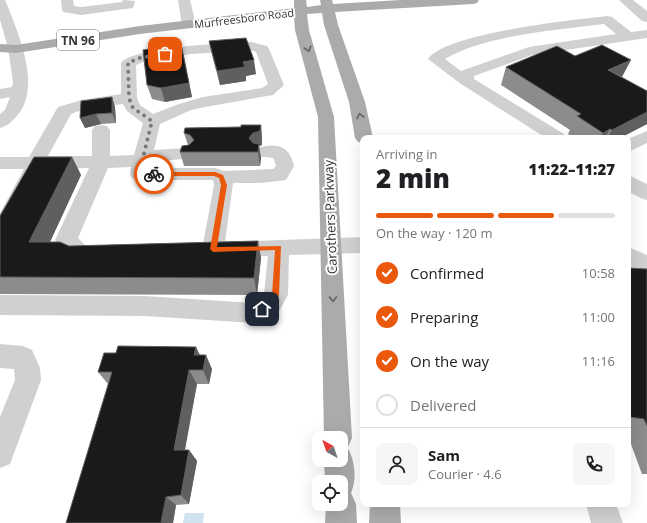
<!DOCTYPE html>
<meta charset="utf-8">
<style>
body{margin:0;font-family:"Open Sans",sans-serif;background:#f6f6f6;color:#202124;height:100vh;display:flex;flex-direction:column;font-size:15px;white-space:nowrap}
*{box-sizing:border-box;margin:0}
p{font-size:13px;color:#757577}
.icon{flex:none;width:22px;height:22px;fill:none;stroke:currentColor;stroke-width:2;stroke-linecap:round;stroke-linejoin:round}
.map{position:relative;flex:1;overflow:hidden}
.drawer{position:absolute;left:360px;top:135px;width:271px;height:372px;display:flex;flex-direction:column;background:#fff;border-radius:8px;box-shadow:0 4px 16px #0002}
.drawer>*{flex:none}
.needle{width:26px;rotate:320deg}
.tools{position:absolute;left:312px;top:431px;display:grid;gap:8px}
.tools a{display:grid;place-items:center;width:36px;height:36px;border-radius:8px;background:#fff;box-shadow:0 4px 16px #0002;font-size:20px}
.pin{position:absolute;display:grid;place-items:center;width:34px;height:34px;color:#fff;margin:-17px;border-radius:8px;box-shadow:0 2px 6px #0006}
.courier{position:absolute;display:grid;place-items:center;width:40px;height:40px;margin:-20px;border:3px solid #ea580c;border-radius:50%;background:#fff;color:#222;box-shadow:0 1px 5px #0007}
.head em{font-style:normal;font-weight:800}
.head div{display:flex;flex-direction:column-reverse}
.head{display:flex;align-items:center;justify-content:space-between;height:68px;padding:0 16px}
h1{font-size:26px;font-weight:800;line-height:30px}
.bar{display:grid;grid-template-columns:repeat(4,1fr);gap:6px 4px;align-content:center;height:48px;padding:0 16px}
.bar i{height:5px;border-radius:3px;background:#e0e0e0}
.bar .on{background:#ea580c}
.bar p{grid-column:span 4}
.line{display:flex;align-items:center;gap:10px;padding:0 16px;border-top:1px solid #e0e0e0}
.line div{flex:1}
.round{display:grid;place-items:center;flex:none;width:42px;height:42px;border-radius:8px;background:#f6f6f6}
ol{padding:0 16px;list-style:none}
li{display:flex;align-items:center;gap:12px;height:44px}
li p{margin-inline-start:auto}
li .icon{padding:4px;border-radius:50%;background:#ea580c;color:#fff;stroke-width:4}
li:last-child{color:#757577}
li i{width:22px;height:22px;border:2px solid #e0e0e0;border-radius:50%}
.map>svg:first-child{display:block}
.water{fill:#cfe2ee}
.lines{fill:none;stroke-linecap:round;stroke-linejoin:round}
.minor{fill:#d0d0d0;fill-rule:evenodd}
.major{fill:#ababab;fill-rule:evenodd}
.wall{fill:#8c8c8c}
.shaded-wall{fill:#5f5f5f}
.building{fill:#1a1a1a;stroke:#5f5f5f}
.oneway{stroke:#636363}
.route{fill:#ea580c}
.done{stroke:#7a7a7a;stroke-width:4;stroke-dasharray:0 7.2}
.labels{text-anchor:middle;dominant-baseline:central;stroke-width:4;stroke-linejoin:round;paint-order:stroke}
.far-street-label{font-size:11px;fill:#333;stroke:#fff}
.shield{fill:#fff;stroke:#707070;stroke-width:1}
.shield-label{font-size:12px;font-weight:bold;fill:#333}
.street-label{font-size:13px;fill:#333;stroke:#fff}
</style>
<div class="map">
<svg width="647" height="523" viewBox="0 0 647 523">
<rect width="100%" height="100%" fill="#fff"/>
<path class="water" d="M185,513H204L203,523H183Z"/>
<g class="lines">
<g class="minor">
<path d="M0,0H5L6,2C18,33 44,90 15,118C10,123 7,126 0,128V114L5,110L10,97L0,99V89L12,87L13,82L8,48L0,20Z"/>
<path d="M61,0H73L74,6L81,7L122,2L123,0L135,1L133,8L81,15L63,12L62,9Z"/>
<path d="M178,0H190L196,25L194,28H184L182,25Z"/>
<path d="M619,0H633L647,11V22L642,21Z"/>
<path d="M607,16L612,17L631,32L647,30V38L532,55L474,76V79L564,134L567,138H546L461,84L428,59C446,33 573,20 607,16ZM604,24L616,34L529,47L461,71L445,59C484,35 558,30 604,24Z"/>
<path d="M251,42L267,46L269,49L284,85L273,95L205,107L191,110L160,124L154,150L187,148L193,150L196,154L193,158L151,162L150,168H215L224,171L273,169L276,166L274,159C270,156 262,158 256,156L253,152L256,148C276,143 289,144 294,166L286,180L261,183H233L225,242L363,237V253L289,255L288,295L278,313L254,323L145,316L0,315V295L145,296L253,303L262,299L264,294L268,256L228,257L220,255L213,257L205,255L202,249L214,185L213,180H139L132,178L130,174L131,167L108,168L78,238L85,245H98L106,247L109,253L106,259C84,266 66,260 55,240L89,168L42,169L7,241L0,243V213L24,169H0V157H29L58,107L82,100L121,94V63C132,47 229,43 251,42ZM251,50L256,52L268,84L262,88L203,97L179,104L153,114L140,105L137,98L136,65L143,62L191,54ZM123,104L127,111L143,123L134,155L110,156V130L107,126L101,125L95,126L92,130V156H48L71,114L85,109Z"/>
<path d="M647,131V143L628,152V139Z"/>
<path d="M628,175L647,184V200L640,198L628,191Z"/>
<path d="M628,247L647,255V275L628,266Z"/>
<path d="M0,344L23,346L32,350L40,368L41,380L10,464L0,468V417L15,380L14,369L0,368Z"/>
<path d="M586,504H616L623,523H591Z"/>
</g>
<g class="major">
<path d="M294,0H306L307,7L321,5L320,0H332L333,4L401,0H479L477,3L473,4L335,12L338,25L365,102L373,138H363V143L358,142L355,138L349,102L324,25L322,13L307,14L309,30L334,117L352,438L347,449L349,450C355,464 357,478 351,493L356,504L357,523H325L326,504H341V482H325L324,460H341V438H324L318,117L295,30L294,16L140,34L16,53L0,52V44L16,45L140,26L294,8Z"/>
<path d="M370,504H400L401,523H369Z"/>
</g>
</g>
<g class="wall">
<path d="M209,41L256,74L246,76V81L220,85L212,55Z"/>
<path d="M181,44L192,97L165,102L152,99L147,85Z"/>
<path d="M575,56L622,77L647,91V124L620,138H574L568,134L570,130L501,85L506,67Z"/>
<path d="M112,97L115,107L116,123L101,124L85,128L80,118Z"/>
<path d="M261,125L262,139V145L259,146L261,158L260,166H184L180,152L188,145L184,133Z"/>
<path d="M72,157L81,175L50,242L69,246L258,241L261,258L257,295L0,294V216Z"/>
<path d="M628,268L647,269V474H642L628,436Z"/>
<path d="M196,347L200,355L212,369L209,384H197L184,450H189L197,461L189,504L176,505L173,523H66L108,384L98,372L116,353Z"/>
</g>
<g class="shaded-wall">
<path d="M181,44L192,97L165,102L161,88Z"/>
<path d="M254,60L256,74L246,76V81L220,85L217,71L243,62Z"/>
<path d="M631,60L622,77L608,70Z"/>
<path d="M112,97L115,107L116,123L112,113Z"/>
<path d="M647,112V124L620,138H607L612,130Z"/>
<path d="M96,114L101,124L85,128L80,118Z"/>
<path d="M261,125L262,139V145L259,146L261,158L260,166L258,152L249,138L253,133Z"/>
<path d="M610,129L605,138H600L603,133Z"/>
<path d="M72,157L81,175L42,259L29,242Z"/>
<path d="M258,241L261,258L257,295L254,278Z"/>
<path d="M196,347L202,361L194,355Z"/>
<path d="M206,355L212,369L209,384L203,370Z"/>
<path d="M189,370L197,384L183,461L174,450Z"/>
<path d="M189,450L197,461L189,504L181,495Z"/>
<path d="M166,497L176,505L173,523H161Z"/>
</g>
<g class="building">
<path d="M246,38L254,60L243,62L245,67L217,71L209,41Z"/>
<path d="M181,44L189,83L161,88L147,85L143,50Z"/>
<path d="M602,45L631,60L608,70L647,91V112L612,130L610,129L603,133L577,116L581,114L506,67L557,46L575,56Z"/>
<path d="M112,97V113L96,114L80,118L81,101Z"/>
<path d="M241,125H261L260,131L253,133L249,138L253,143L259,144L258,152H180L182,146L189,145L194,140L190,135L184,133L185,128L241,127Z"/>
<path d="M34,157H72L29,242H60L69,246L258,241L254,278L0,277V216Z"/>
<path d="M628,268L647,269V426L644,419L629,417L628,416Z"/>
<path d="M118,346L196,347L194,355H206L203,370H189L174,450H189L181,495L166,497L161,523H66L112,372H98L104,353H116Z"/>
</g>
<defs><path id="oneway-chevron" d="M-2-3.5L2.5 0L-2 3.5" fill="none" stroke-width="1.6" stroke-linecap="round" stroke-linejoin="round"/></defs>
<g class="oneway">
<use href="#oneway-chevron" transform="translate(308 49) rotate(75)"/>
<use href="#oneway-chevron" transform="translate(360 116) rotate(-103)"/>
<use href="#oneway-chevron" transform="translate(333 299) rotate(88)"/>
</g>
<path class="route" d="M154,172H215L223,175L227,185L217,247L281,246L279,295L273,308L262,312L259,309L260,307L268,304L272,295L275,250L213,252L210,249L221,185L219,178L214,176H152V173Z"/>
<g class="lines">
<path class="done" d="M154,174H139L152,121L133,108L129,98L128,63L139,58L165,54"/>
</g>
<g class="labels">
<g class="far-street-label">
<text transform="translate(244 18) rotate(-7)">Murfreesboro Road</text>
</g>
<rect class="shield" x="57" y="30" width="42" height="20" rx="3"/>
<g class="shield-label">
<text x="78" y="40">TN 96</text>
</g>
<g class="street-label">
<text transform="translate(330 217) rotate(-92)">Carothers Parkway</text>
</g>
</g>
</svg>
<div class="tools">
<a><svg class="needle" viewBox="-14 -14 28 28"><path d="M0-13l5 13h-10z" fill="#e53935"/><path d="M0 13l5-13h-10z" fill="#757577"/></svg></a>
<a><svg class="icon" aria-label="locate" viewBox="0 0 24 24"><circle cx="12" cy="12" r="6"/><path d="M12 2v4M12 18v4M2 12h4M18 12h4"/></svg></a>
</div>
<div class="pin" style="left:165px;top:54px;background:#ea580c"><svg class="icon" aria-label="bag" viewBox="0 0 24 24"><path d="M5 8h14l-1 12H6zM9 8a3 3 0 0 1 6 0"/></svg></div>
<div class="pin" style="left:262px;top:309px;background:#1f2937"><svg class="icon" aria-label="home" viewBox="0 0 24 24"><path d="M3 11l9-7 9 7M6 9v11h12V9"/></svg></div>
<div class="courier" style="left:154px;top:174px"><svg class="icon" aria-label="bike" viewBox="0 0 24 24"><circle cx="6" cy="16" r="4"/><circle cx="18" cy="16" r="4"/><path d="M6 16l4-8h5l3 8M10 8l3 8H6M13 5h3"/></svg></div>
<section class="drawer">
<div class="head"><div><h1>2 min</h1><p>Arriving in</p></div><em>11:22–11:27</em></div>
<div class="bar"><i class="on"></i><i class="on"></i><i class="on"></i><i></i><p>On the way · 120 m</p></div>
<ol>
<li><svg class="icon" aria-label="check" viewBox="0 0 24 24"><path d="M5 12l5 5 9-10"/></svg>Confirmed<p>10:58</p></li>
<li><svg class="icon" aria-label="check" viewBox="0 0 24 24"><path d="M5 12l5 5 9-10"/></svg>Preparing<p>11:00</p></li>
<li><svg class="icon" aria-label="check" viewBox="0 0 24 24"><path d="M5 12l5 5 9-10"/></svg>On the way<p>11:16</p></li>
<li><i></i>Delivered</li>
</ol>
<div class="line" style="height:72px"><a class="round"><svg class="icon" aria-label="person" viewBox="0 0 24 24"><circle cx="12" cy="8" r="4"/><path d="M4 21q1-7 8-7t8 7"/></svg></a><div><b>Sam</b><p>Courier · 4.6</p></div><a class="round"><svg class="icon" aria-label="phone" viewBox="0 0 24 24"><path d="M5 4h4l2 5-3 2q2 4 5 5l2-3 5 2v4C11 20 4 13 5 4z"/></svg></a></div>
</section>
</div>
